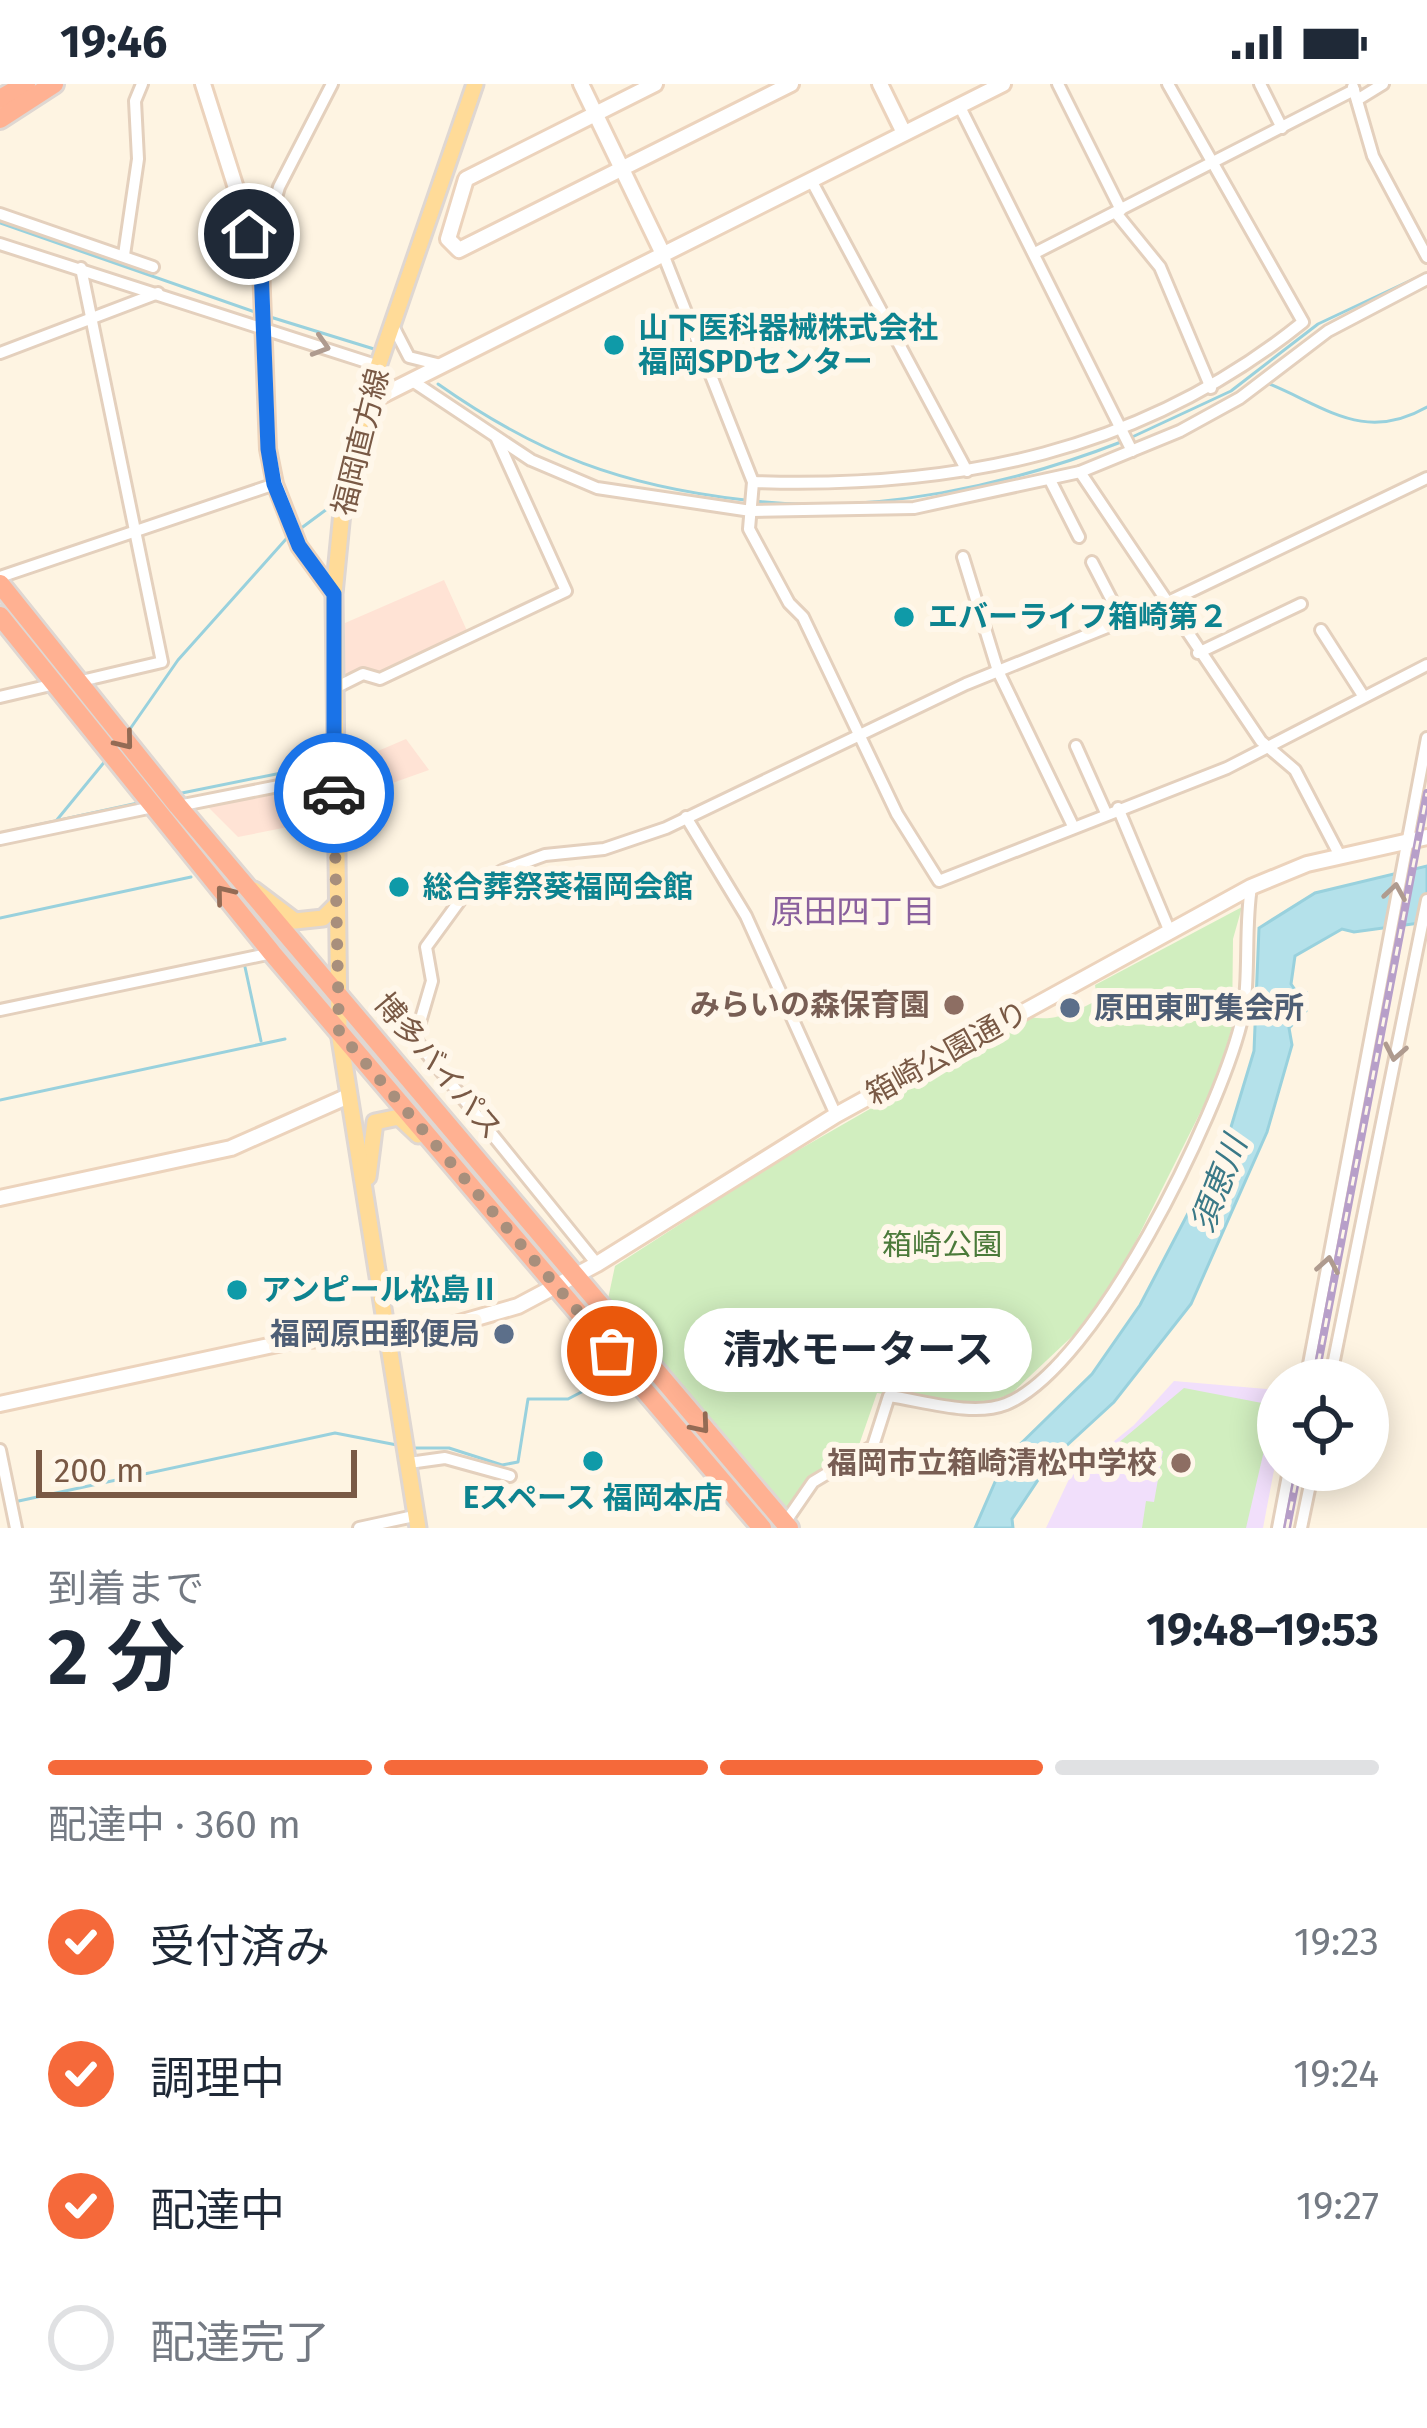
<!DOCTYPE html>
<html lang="ja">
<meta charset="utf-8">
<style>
body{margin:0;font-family:"Fira Sans","Noto Sans JP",sans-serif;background:#f2f2f3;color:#1f2937;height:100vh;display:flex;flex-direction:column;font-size:45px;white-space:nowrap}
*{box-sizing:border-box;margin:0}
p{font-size:39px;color:#747a83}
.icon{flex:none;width:66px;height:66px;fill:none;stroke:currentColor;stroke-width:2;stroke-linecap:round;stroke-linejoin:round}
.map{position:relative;height:1444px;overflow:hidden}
.drawer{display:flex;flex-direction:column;background:#fff;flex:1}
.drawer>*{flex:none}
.fabs{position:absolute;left:1257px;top:1275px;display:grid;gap:24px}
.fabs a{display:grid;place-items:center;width:132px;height:132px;border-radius:50%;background:#fff;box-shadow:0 6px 30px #0003;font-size:60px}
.scale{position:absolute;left:36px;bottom:30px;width:321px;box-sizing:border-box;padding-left:12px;border:6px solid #795945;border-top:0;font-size:33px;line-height:42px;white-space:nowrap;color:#795945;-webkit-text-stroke:9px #fff7ea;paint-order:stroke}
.pin{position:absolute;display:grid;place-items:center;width:102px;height:102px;color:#fff;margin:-51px;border:6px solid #fff;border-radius:50%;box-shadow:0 3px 12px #0007}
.courier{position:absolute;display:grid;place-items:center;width:120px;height:120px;margin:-60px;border:9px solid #1a73e8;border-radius:50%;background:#fff;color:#222;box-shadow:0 3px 15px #0007}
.bubble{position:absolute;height:84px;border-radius:42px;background:#fff;box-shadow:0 6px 30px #0003;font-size:39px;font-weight:700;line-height:84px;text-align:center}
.overview em{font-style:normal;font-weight:700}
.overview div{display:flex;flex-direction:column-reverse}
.overview{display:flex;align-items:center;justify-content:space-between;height:204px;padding:0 48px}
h1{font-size:78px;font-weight:700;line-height:90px}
.bar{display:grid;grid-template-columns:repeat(4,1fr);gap:18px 12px;align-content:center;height:144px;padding:0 48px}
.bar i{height:15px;border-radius:9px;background:#e0e1e3}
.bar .current{background:#f5693a}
.bar p{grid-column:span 4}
ol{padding:0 48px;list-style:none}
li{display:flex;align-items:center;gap:36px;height:132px}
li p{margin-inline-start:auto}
li .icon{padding:12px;border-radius:50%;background:#f5693a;color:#fff;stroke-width:4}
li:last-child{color:#747a83}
li i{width:66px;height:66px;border:6px solid #e0e1e3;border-radius:50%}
.status{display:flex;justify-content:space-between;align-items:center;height:84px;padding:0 60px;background:#fff;direction:ltr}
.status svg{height:33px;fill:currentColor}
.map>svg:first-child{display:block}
.commercial{fill:#ffe3d5}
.education{fill:#f1dffb}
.green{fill:#d1eebf}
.water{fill:#b4e1ea;stroke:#99d1dd;stroke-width:3}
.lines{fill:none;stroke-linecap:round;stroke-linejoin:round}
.stream{stroke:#99d1dd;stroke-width:3}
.street-casing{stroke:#e4d0bd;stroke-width:16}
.secondary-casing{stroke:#ecd3bc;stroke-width:20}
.primary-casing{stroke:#dfd7d2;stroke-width:21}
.highway-casing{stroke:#dfd7d2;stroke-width:24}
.street{stroke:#fff;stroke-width:10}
.secondary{stroke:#fff;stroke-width:14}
.primary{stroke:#ffdb98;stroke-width:15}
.highway{stroke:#ffb192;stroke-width:18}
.rail-casing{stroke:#b79fc9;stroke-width:8}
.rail{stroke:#fff7ea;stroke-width:3;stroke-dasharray:9;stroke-linecap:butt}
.oneway{stroke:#af9b8f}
.oneway2{stroke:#946b54}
.done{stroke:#a88f7c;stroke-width:12;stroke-dasharray:0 21.6}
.route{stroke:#1a73e8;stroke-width:15}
.culture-dot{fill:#0f9aa8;stroke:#fff7ea;stroke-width:4.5}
.education-dot{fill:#8d6e63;stroke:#fff7ea;stroke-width:4.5}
.service-dot{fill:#5c6f8a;stroke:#fff7ea;stroke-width:4.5}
.labels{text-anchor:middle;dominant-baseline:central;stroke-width:12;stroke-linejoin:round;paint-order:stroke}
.culture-label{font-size:30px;font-weight:bold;fill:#0d838f;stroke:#fff7ea;text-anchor:start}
.street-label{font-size:30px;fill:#795945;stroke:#fff7ea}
.education-label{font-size:30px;font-weight:bold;fill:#785e54;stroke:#fff7ea;text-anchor:end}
.service-label{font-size:30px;font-weight:bold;fill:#4e5e75;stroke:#fff7ea;text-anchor:start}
.park-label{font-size:30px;fill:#4b7a3a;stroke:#fff7ea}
.neighbourhood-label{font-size:33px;fill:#8a609d;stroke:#fff7ea}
.water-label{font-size:33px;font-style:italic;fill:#3a7987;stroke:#fff7ea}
</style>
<div class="status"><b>19:46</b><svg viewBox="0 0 49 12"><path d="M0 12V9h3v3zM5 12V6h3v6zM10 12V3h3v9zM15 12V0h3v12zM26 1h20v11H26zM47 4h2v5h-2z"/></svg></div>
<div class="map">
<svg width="1427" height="1444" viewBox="0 0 1427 1444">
<rect width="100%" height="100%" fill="#fef4e2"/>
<g class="commercial">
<path d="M444,496L468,549L381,590L363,586L345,592V539Z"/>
<path d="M406,655L429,686L384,702L371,670Z"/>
<path d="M322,697L323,736L238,753L204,719Z"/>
</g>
<path class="education" d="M1174,1297L1278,1306V1365L1263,1444H1046L1070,1393L1134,1341Z"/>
<g class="green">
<path d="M1242,823L1233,855L1232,943L1217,995L1115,1199L1081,1244L1011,1310L979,1321L877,1309L859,1361L802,1401L786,1425L608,1215L615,1182L767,1084L1030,933C1054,938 1076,928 1097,916L1095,901Z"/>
<path d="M1184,1304L1262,1319L1272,1332L1246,1444H1142L1146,1417L1154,1418L1163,1367L1117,1360Z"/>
</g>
<path class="water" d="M1427,782V838L1354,848L1342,845L1295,872L1291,900L1298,910L1306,909V927L1289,944L1292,961L1267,1048L1191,1220L1114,1318L1052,1375L1012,1435L1013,1444H975L1005,1375L1092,1290L1140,1221L1228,1053L1254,967L1259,844L1315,809Z"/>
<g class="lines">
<g class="stream">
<path d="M0,139L258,229"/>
<path d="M267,232L374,265"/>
<path d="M1267,299C1326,323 1364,359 1427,323"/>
<path d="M438,300C539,371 622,402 745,416"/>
<path d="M1130,354L1231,307L1318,240L1420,192"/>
<path d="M263,373L269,401"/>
<path d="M272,410L286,446"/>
<path d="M755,417C874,431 1011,401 1121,358"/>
<path d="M300,445L327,425"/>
<path d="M130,645L178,576L287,454"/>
<path d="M177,710L316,682"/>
<path d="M56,737L106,676"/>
<path d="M0,749L138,719"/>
<path d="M0,834L191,793"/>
<path d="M245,883L261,957"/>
<path d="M0,1016L285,955"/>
<path d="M413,1364H449L502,1381L518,1378L528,1315H568L595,1301"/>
<path d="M14,1418L335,1349L397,1361"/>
</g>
<defs>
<g id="street">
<path d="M1058,0L1121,126"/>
<path d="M1260,0L1282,44"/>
<path d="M1353,3L1373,72L1427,173"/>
<path d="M1357,16L1383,0"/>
<path d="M959,21L1132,367"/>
<path d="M811,96L967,387"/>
<path d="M1116,129L1160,183L1211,304"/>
<path d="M0,130L153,183"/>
<path d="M0,160L379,282"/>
<path d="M1035,169L1354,6"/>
<path d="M663,170L753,398L749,445L789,519L803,533L897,730L939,797L1227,684L1427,581"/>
<path d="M124,171L138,75L135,17L142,0"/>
<path d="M259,173L279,103L332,0"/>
<path d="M394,244L409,273L441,281"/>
<path d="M0,269L158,209"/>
<path d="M411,296L531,376L597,404L751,427L914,424L1080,388L1180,347L1240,314L1328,247L1427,195"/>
<path d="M1080,388L1261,657L1295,686L1340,772"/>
<path d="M1050,396L1079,453"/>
<path d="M753,398C957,405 1142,368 1303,238L1168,0"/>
<path d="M963,473L998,587L1073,742"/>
<path d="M1092,478L1122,536"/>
<path d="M0,493L275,400"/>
<path d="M1321,546L1362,610"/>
<path d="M1198,569L1301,520"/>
<path d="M77,598L162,578L81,184"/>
<path d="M335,604L363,590L380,595L566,507L497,355"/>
<path d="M0,613L55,600"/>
<path d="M1076,662L1106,729"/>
<path d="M178,722L334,691"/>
<path d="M1118,724L1170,848"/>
<path d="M686,733L746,832L836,1031"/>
<path d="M0,755L153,723"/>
<path d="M0,926L272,869"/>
<path d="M597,1180L415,955L432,897L426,863L469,804L504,786L545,771L604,765L666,744L966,600L1164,520L1427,394"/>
<path d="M1306,1296L1427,654"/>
<path d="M1330,1296L1427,816"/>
<path d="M0,1366L16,1444"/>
<path d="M409,1379L445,1374L510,1392"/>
<path d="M784,1440L813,1398L873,1362L889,1312C924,1317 973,1333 1006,1320C1096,1284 1218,1031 1241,939C1251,896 1244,848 1251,803"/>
<path d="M359,1444L414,1432"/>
<path d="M1278,1444L1289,1386"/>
<path d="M1301,1444L1313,1386"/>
</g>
<g id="secondary">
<path d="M203,0L261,183L268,365L275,400L299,462L334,510"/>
<path d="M581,0L663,170"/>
<path d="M655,0L466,95L448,155L459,166L791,0"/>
<path d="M880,0L904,49"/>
<path d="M365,320L1003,0"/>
<path d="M0,1114L231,1064L346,1013"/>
<path d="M0,1320L287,1258L445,1243L518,1222L597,1180L836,1031L1251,803L1307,780L1427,753"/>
</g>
<g id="primary">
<path d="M254,806L295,837L323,834L335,822"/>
<path d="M368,1093L375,1038L399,1033L418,1051"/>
<path d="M418,1444L339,948L334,510L344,408L365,320L475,0"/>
</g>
<g id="highway">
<path d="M0,15L26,0"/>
<path d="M0,35L54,0"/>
<path d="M0,500L178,722L789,1444"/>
<path d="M0,532L272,869L762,1444"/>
</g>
</defs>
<use href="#street" class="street-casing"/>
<use href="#secondary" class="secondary-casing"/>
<use href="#primary" class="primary-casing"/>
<use href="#highway" class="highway-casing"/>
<use href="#street" class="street"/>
<use href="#secondary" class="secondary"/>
<use href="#primary" class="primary"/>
<use href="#highway" class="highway"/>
<defs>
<g id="rail">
<path d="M1315,1296L1427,709"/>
<path d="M1287,1444L1298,1386"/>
</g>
</defs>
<use href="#rail" class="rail-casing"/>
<use href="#rail" class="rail"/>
</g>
<defs><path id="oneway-chevron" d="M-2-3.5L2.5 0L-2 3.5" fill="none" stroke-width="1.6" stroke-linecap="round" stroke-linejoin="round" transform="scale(3)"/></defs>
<g class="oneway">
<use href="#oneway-chevron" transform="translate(321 262) rotate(17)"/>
<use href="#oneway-chevron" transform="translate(1395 808) rotate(-81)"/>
<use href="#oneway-chevron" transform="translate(1395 968) rotate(101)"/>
<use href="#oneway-chevron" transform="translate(1328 1181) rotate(-80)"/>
</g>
<g class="oneway2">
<use href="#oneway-chevron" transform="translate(125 657) rotate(51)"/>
<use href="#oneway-chevron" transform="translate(224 810) rotate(-129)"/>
<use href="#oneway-chevron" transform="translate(701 1341) rotate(50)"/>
</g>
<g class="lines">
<path class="done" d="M334,709L339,948L612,1267"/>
<path class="route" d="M249,150L261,183L268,365L274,400L299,462L334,510V709"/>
</g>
<g class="culture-dot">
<circle cx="614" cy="261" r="12"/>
<circle cx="904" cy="533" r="12"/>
<circle cx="399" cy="803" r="12"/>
<circle cx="237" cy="1206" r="12"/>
<circle cx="593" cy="1377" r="12"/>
</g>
<g class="education-dot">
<circle cx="954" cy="921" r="12"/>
<circle cx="1181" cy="1379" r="12"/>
</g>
<g class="service-dot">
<circle cx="1070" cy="924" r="12"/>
<circle cx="504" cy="1250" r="12"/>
</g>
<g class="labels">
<g class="culture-label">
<text x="638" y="244">山下医科器械株式会社<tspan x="638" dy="34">福岡SPDセンター</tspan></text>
<text x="928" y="533">エバーライフ箱崎第２</text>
<text x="423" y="803">総合葬祭葵福岡会館</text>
<text x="261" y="1206">アンピール松島Ⅱ</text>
<text x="593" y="1414" text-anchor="middle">Eスペース 福岡本店</text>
</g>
<g class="street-label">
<text transform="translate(361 358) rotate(-76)">福岡直方線</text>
<text transform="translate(947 969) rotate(-29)">箱崎公園通り</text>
<text transform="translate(438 982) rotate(50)">博多バイパス</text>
</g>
<g class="education-label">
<text x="930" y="921">みらいの森保育園</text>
<text x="1157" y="1379">福岡市立箱崎清松中学校</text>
</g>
<g class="service-label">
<text x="1094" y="924">原田東町集会所</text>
<text x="480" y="1250" text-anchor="end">福岡原田郵便局</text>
</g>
<g class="park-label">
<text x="942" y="1161">箱崎公園</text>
</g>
<g class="neighbourhood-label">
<text x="853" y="828">原田四丁目</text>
</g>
<g class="water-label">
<text transform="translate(1219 1100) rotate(-69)">須恵川</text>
</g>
</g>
</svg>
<div class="fabs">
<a><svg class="icon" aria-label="locate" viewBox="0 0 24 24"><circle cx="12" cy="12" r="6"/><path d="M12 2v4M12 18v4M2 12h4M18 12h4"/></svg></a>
</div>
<div class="scale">200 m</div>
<div class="pin" style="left:612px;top:1267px;background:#ea580c"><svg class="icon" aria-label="bag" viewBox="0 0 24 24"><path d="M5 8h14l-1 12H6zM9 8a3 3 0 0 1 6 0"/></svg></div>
<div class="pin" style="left:249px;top:150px;background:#1f2937"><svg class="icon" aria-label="home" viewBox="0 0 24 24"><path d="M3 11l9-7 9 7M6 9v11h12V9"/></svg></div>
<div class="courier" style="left:334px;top:709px"><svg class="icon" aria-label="car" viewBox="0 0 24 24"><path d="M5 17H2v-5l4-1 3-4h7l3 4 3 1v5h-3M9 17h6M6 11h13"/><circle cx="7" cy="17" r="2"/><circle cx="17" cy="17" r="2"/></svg></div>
<div class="bubble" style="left:684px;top:1224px;width:348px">清水モータース</div>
</div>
<section class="drawer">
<div class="overview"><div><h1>2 分</h1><p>到着まで</p></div><em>19:48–19:53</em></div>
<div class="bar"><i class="current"></i><i class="current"></i><i class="current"></i><i></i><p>配達中 · 360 m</p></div>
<ol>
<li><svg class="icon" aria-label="check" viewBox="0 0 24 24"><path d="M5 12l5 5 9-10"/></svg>受付済み<p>19:23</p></li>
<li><svg class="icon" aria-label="check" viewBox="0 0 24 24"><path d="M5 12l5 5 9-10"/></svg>調理中<p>19:24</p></li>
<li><svg class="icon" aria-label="check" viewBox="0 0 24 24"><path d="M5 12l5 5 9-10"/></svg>配達中<p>19:27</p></li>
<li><i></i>配達完了</li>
</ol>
</section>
